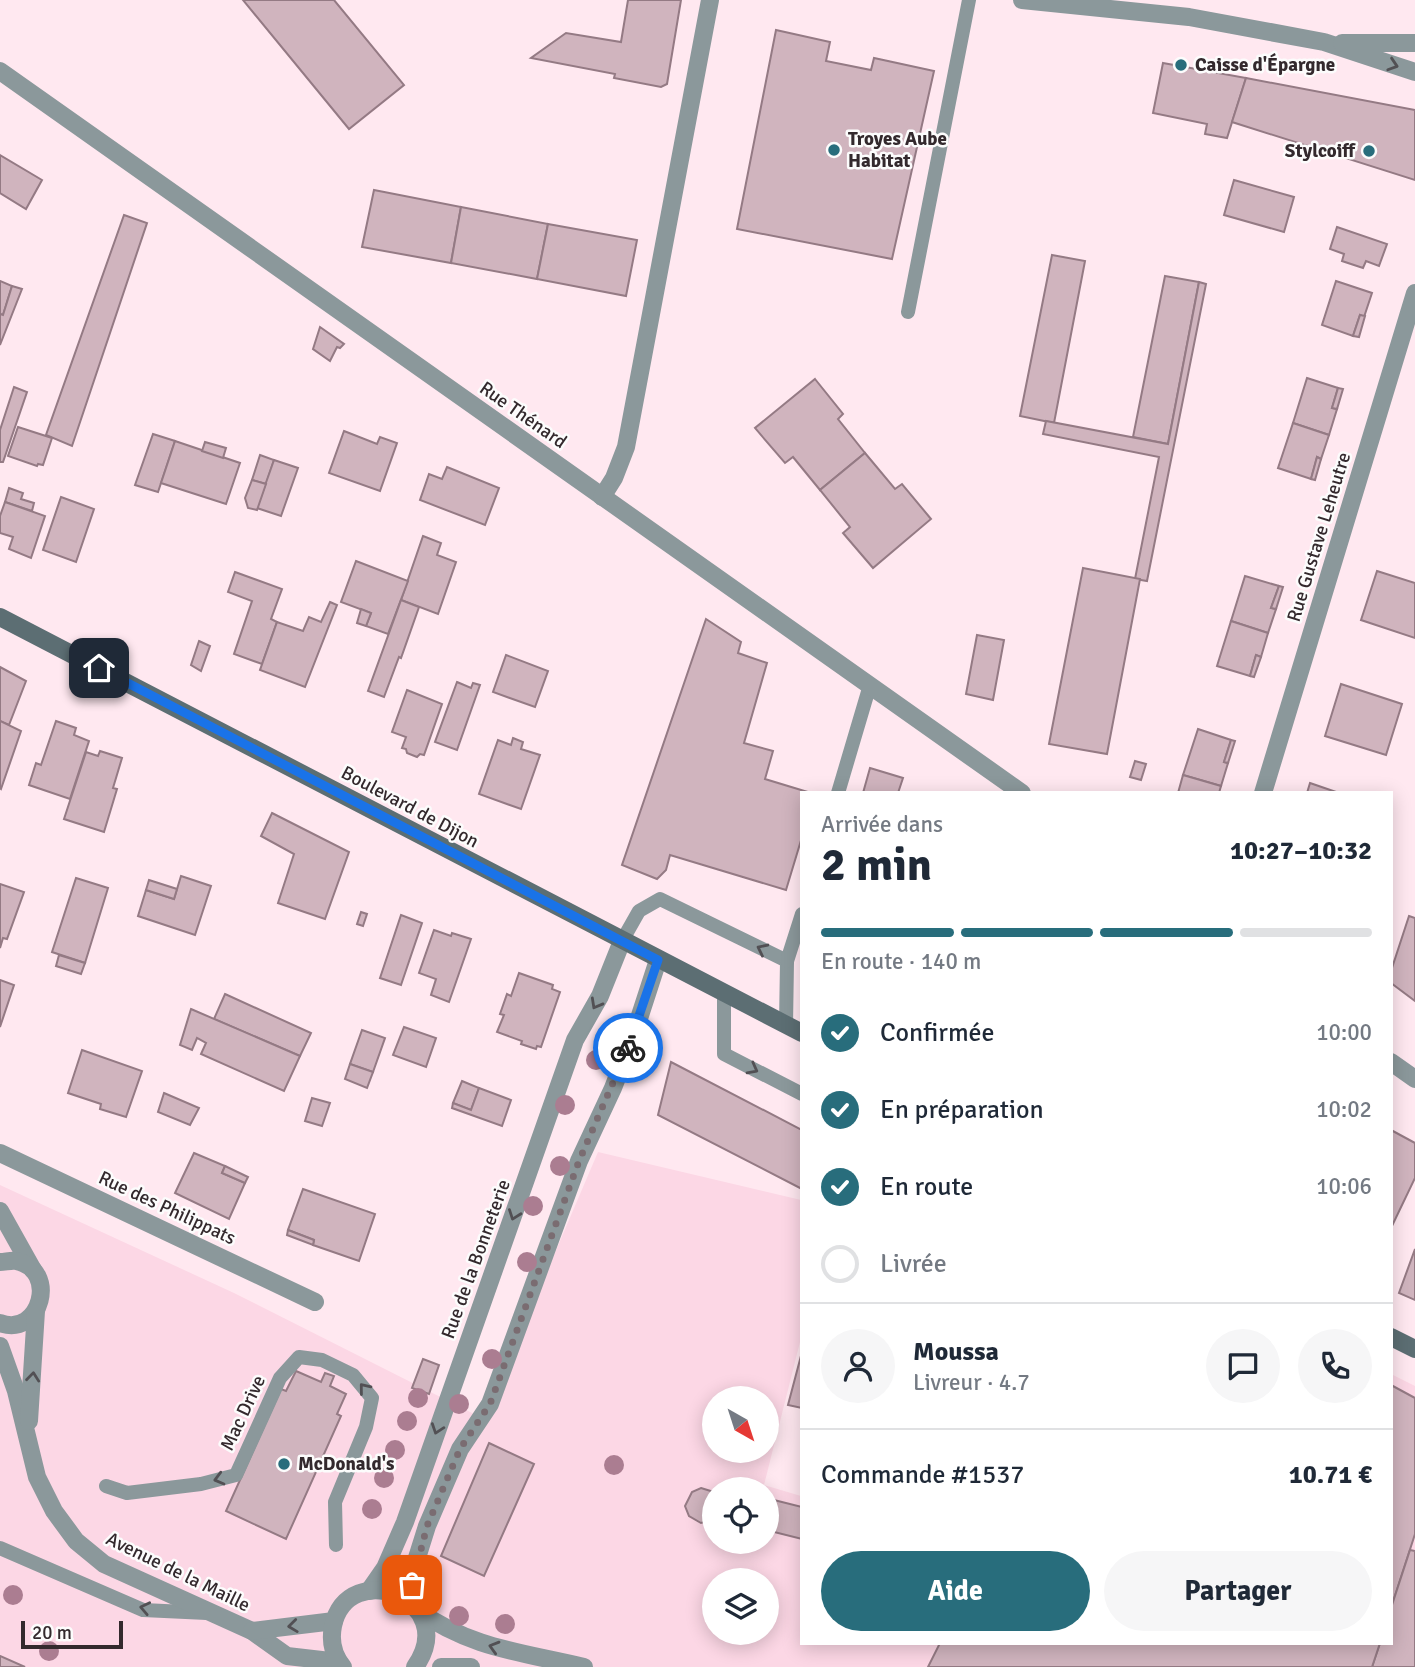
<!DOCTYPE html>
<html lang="fr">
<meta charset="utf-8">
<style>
body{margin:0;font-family:Signika,sans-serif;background:#f6f6f7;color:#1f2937;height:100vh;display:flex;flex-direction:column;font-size:26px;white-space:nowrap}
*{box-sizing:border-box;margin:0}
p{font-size:23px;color:#747a83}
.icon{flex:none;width:38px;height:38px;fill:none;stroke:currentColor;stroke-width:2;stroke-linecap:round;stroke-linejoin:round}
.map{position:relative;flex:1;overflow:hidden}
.side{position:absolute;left:800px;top:791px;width:593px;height:854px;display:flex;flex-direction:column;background:#fff;border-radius:0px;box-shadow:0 4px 18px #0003}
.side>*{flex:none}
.needle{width:46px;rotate:141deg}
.fabs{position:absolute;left:702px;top:1386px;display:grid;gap:14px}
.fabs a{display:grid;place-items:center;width:77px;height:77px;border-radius:50%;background:#fff;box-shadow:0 4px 18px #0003;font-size:35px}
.scale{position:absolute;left:21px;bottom:18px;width:102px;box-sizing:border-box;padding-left:7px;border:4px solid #33292d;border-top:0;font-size:19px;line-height:24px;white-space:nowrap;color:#33292d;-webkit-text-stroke:5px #fcfcfc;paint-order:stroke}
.pin{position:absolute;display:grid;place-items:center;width:60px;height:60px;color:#fff;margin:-30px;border-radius:14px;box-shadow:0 4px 10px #0006}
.courier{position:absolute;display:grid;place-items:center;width:70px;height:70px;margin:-35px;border:5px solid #1a73e8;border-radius:50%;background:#fff;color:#222;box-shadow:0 2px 9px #0007}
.head em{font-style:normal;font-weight:700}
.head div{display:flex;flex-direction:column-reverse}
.head{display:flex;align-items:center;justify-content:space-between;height:119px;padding:0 21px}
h1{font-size:46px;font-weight:700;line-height:52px}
.bar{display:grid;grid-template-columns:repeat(4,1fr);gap:10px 7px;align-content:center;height:84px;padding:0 21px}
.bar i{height:9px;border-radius:5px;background:#e0e1e3}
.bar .current{background:#286d7c}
.bar p{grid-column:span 4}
.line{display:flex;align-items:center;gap:18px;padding:0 21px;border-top:2px solid #e0e1e3}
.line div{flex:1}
.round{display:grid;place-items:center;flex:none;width:74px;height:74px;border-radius:37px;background:#f6f6f7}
ol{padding:0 21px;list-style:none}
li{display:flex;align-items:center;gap:21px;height:77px}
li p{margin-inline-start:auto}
li .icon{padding:7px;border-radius:50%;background:#286d7c;color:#fff;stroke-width:4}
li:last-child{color:#747a83}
li i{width:38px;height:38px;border:4px solid #e0e1e3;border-radius:50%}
.action{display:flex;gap:14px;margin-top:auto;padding:14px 21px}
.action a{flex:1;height:80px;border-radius:42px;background:#286d7c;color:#fff;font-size:28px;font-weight:700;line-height:80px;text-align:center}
.action a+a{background:#f6f6f7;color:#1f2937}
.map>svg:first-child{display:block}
.built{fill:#fcd7e5;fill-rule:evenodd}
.building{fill:#d0b4be;stroke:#947a84;stroke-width:2}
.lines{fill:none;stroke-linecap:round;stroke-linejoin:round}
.lane{stroke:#8b989b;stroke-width:14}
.street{stroke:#8b989b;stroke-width:18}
.secondary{stroke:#5c6e73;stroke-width:18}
.tree{fill:#ab7d91}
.oneway{stroke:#525054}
.done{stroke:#7a6c71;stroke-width:7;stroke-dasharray:0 12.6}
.route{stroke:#1a73e8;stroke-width:9}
.poi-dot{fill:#286d7c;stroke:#fcfcfc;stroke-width:2.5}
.labels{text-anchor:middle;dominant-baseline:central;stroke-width:5;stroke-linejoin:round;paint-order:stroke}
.poi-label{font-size:19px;font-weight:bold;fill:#33292d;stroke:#fcfcfc;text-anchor:start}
.street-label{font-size:19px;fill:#33292d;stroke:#fcfcfc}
</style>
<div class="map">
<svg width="1415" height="1667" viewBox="0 0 1415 1667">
<rect width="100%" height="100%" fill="#ffe8f0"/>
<path class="built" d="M598,1152L801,1200V1338L764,1485L801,1496L802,1643H1391V1374L1415,1386V1667H0V1185L234,1293L484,1419ZM714,1398H766V1451H714ZM714,1489H766V1542H714ZM714,1580H766V1633H714Z"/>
<g class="building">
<path d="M243,0H334L404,85L349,129Z"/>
<path d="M628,0H681L667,84L661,87L614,78L615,74L531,58L566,33L621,42Z"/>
<path d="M776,30L830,42L826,61L871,70L874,58L934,71L892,259L737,229Z"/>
<path d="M1163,63L1246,78L1227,138L1205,134L1207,124L1153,113Z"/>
<path d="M1246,78L1415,110V180L1232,122Z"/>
<path d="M0,155L42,180L26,209L0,193Z"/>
<path d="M1234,180L1294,197L1284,232L1224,215Z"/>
<path d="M374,190L461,207L451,263L362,247Z"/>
<path d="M461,207L548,224L537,279L451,263Z"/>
<path d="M124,215L147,223L72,446L46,435Z"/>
<path d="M548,224L637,240L626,296L537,279Z"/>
<path d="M1337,227L1387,244L1379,266L1366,261L1363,268L1342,261L1344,254L1330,249Z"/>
<path d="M1052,255L1085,261L1054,423L1020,416Z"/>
<path d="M1165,276L1199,282L1168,444L1133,437Z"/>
<path d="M0,281L12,286L3,315L0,314Z"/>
<path d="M1336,281L1372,293L1364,317L1360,315L1353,336L1322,325Z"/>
<path d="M1199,282L1206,284L1147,581L1135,579L1159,457L1043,434L1046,421L1168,444Z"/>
<path d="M12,286L22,289L0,345V314L3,315Z"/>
<path d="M1360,315L1365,316L1359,337L1353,336Z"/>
<path d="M320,327L344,344L340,348L337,347L330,361L313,349Z"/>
<path d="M1307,378L1338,388L1332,408L1337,409L1329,435L1293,423Z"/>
<path d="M815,379L843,414L838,419L865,453L820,490L793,457L785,463L755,428Z"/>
<path d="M14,387L27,392L3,462H0V430Z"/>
<path d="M1338,388L1343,389L1337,409L1332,408Z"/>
<path d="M1293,423L1329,435L1321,459L1317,457L1311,479L1278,468Z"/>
<path d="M18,427L52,438L43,465L38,464L37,466L8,456Z"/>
<path d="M344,431L377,444L380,437L397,443L380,491L329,473Z"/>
<path d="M153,434L175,441L158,492L135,485Z"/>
<path d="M175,441L240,463L226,504L161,483Z"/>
<path d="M205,442L226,448L223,458L202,451Z"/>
<path d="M865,453L895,489L902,484L931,519L873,568L843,533L850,527L820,490Z"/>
<path d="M260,455L274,460L266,484L252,480Z"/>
<path d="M1317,457L1321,459L1315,480L1311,479Z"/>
<path d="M274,460L298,468L281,516L257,508Z"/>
<path d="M447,467L499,488L485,525L420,500L429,474L442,479Z"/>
<path d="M252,480L266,484L257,510L248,508L245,498Z"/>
<path d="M9,488L23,493L21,499L34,503L32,511L5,502Z"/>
<path d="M61,497L94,509L76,562L43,550Z"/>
<path d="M5,502L45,516L31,558L9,549L13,537L0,533V516Z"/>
<path d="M423,536L441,543L437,555L456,562L438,614L401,600Z"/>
<path d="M356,561L408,581L388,634L366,626L371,613L341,602Z"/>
<path d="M1083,568L1140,579L1107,754L1049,744Z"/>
<path d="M1377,571L1415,583V638L1361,620Z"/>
<path d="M235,572L282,589L271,619L277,622L262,664L234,654L252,601L228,592Z"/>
<path d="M1245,576L1279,586L1271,608L1276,609L1268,633L1231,621Z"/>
<path d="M1279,586L1283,587L1276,609L1271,608Z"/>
<path d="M401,600L419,607L401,658L399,657L384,697L368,691Z"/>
<path d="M330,602L337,605L305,687L260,670L277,622L303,631L309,617L321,622Z"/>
<path d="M361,609L371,613L366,626L357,623Z"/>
<path d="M706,619L741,642L738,653L767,663L744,743L773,751L765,779L811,793H802V837L786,890L670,855L666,870L657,879L622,865Z"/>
<path d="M1231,621L1268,633L1261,657L1256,655L1250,676L1217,666Z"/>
<path d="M977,635L1004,640L993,700L966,694Z"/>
<path d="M199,641L210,646L201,671L191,665Z"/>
<path d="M506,655L548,671L535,707L493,692Z"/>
<path d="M1256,655L1261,657L1254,677L1250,676Z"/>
<path d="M0,667L26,681L9,725L0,721Z"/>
<path d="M457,682L471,688L473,683L480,685L457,750L435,742Z"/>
<path d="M1341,684L1402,704L1386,755L1325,736Z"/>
<path d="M407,690L442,704L424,755L420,754L417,757L407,753L406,749L402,748L406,737L392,732Z"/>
<path d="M0,721L21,731L1,789L0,788Z"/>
<path d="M56,721L76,728L74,735L89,741L70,799L29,785L36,763L41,765Z"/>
<path d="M1198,729L1231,740L1224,762L1228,763L1221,786L1183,775Z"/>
<path d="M513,738L523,742L521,749L540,755L521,809L479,794L498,740L511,745Z"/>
<path d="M1231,740L1235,741L1228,763L1224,762Z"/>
<path d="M100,751L122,758L113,788L117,789L104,832L64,819L86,752L98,756Z"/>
<path d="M1135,761L1146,764L1141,780L1130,777Z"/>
<path d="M870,768L903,778L898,793H863Z"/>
<path d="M1183,775L1221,786L1219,793H1178Z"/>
<path d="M1310,783L1339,793H1307Z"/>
<path d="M272,813L349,852L325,919L278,903L294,854L261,836Z"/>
<path d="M181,876L211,886L195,935L138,916L146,890L174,899Z"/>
<path d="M76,878L108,888L85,963L52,952Z"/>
<path d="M149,880L177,889L174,899L146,890Z"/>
<path d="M0,884L24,892L7,939L3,938L0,948Z"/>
<path d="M361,912L367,914L363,926L357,924Z"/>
<path d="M401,915L422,923L401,985L380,978Z"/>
<path d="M1409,916L1415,918V1001L1391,983V971Z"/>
<path d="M434,930L451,936L452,933L471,939L449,1002L431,995L436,979L419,973Z"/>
<path d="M59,955L85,963L81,974L56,966Z"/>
<path d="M519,973L553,985L552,989L560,992L541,1047L537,1046L536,1049L521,1044L522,1041L497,1032L504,1015L500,1014L507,994L511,996Z"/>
<path d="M0,980L14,985L0,1027Z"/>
<path d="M225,994L311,1033L300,1056L214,1019Z"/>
<path d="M191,1009L300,1056L284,1091L201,1054L206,1043L197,1038L192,1050L180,1045Z"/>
<path d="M404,1027L436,1038L426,1067L393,1055Z"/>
<path d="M362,1030L385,1038L373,1072L350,1064Z"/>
<path d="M82,1050L142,1071L126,1117L100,1109L101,1104L68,1093Z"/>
<path d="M671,1062L802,1130V1189L658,1115Z"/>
<path d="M350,1064L373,1072L367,1088L345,1079Z"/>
<path d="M462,1081L479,1088L471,1110L453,1103Z"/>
<path d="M479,1088L511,1100L502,1126L452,1108L453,1103L471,1110Z"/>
<path d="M164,1093L199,1108L190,1125L158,1112Z"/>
<path d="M312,1098L330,1103L322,1126L305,1121Z"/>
<path d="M1391,1130L1415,1143V1178L1391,1228Z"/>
<path d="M194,1153L225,1166L222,1173L245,1183L229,1219L175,1193Z"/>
<path d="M225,1166L248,1177L245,1183L222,1173Z"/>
<path d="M303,1189L375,1214L359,1261L313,1245L314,1240L288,1230Z"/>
<path d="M288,1230L314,1240L313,1245L287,1235Z"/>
<path d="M1415,1249V1300L1399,1293Z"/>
<path d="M802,1352V1408L788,1405Z"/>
<path d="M423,1359L439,1365L429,1394L412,1388Z"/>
<path d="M296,1371L321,1382L325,1373L334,1376L330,1386L346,1394L337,1414L341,1416L286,1539L226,1511L281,1389L286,1391Z"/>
<path d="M1391,1385L1415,1398V1534L1391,1608Z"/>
<path d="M489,1443L534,1464L484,1576L441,1556Z"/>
<path d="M701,1488L714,1492V1519L701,1523L689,1516L685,1506L692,1492Z"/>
<path d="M766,1498L802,1507V1539L766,1530Z"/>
<path d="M1410,1550L1415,1551V1667H1372L1380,1643H1391V1608Z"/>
<path d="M940,1643H1380L1372,1667H928Z"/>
<path d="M0,1656L25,1667H0Z"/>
</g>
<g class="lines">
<g class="lane">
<path d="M908,312L969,0"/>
<path d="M838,793L870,685"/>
<path d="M622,941L639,911L660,899L787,961L786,1026"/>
<path d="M787,961L802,914"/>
<path d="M724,993V1054L802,1094"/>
<path d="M106,1486L127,1493L201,1484L236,1475L280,1378L299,1357L322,1360L353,1375L372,1398L366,1427L335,1502L336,1545"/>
<path d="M0,1548L143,1610L207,1613"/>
</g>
<g class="street">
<path d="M1022,0L1189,17L1324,42L1415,72"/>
<path d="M1342,43H1415"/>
<path d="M0,71L1022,793"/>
<path d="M602,497L614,478L626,447L710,0"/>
<path d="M1263,793L1415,293"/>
<path d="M1391,1062L1415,1079"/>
<path d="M0,1153L315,1302"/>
<path d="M0,1211L33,1270"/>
<path d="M0,1262C5,1262 12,1260 16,1261C59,1269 41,1338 0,1323"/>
<path d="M0,1346L16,1391L37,1477L54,1511L76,1541L104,1564L252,1631L287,1656L339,1662"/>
<path d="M29,1421L36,1311"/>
<path d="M369,1591L385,1568L405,1522L575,1040L600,996L622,941"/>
<path d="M410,1601L416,1561L427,1526L460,1449L490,1404L579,1161L613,1088L634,1034L658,960"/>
<path d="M417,1610C472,1649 522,1652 584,1667"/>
<path d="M252,1631L334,1621"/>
<path d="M343,1667C333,1655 330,1641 333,1626C348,1556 462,1600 415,1667"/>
<path d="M441,1667H471"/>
</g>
<g class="secondary">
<path d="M0,617L802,1033"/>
<path d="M1391,1337L1415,1349"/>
</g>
</g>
<g class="tree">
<circle cx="596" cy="1060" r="10"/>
<circle cx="565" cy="1105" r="10"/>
<circle cx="560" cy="1166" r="10"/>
<circle cx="533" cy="1206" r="10"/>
<circle cx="527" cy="1262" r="10"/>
<circle cx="492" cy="1359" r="10"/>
<circle cx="418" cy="1398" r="10"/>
<circle cx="459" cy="1404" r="10"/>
<circle cx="407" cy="1421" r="10"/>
<circle cx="395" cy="1450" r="10"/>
<circle cx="614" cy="1465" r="10"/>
<circle cx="384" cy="1478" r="10"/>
<circle cx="372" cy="1509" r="10"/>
<circle cx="13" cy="1595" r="10"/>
<circle cx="459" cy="1616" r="10"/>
<circle cx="505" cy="1624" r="10"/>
<circle cx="49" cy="1651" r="10"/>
</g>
<defs><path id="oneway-chevron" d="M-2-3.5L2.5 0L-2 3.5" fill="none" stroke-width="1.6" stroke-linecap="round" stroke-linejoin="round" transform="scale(1.75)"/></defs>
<g class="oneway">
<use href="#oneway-chevron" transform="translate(1393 65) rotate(18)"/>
<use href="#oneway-chevron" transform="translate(762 949) rotate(-154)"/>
<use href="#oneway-chevron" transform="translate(596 1004) rotate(119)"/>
<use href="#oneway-chevron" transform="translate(753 1069) rotate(28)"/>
<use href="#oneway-chevron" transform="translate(514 1215) rotate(110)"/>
<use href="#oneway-chevron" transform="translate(33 1377) rotate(-84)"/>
<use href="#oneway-chevron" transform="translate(364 1388) rotate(-129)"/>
<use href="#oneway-chevron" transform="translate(437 1429) rotate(109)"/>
<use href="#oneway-chevron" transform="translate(219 1479) rotate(165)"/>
<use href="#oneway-chevron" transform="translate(145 1608) rotate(-168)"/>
<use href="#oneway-chevron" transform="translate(293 1626) rotate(173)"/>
<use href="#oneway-chevron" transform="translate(494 1647) rotate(-164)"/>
</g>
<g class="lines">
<path class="done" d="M412,1585L427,1526L460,1449L490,1404L579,1161L628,1048"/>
<path class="route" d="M99,668L658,960L628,1048"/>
</g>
<g class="poi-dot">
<circle cx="1181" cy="65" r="7"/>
<circle cx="834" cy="150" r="7"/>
<circle cx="1369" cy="151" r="7"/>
<circle cx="284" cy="1464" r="7"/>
</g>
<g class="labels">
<g class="poi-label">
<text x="1195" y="65">Caisse d'Épargne</text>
<text x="848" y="139">Troyes Aube<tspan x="848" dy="22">Habitat</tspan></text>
<text x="1355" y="151" text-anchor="end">Stylcoiff</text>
<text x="298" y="1464">McDonald's</text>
</g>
<g class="street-label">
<text transform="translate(523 415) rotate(35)">Rue Thénard</text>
<text transform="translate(1319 537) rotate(-73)">Rue Gustave Leheutre</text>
<text transform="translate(410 807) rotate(28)">Boulevard de Dijon</text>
<text transform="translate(167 1208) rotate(25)">Rue des Philippats</text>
<text transform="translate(476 1259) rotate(-70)">Rue de la Bonneterie</text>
<text transform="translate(243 1413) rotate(-65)">Mac Drive</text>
<text transform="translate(178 1572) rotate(26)">Avenue de la Maille</text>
</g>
</g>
</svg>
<div class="fabs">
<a><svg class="needle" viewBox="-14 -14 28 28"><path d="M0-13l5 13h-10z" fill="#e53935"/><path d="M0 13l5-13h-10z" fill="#747a83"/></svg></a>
<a><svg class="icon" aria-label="locate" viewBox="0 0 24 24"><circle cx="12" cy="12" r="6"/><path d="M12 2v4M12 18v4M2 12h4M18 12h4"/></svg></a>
<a><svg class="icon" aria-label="layers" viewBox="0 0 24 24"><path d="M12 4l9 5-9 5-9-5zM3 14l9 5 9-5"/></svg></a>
</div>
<div class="scale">20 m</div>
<div class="pin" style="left:412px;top:1585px;background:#ea580c"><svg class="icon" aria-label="bag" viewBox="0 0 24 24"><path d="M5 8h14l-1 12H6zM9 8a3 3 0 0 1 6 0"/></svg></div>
<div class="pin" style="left:99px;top:668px;background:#1f2937"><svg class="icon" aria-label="home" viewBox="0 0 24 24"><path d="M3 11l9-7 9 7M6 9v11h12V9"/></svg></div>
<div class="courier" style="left:628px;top:1048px"><svg class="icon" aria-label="bike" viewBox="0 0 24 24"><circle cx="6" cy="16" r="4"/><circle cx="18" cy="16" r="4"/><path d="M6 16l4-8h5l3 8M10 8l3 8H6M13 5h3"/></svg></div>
<section class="side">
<div class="head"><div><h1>2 min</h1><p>Arrivée dans</p></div><em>10:27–10:32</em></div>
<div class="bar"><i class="current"></i><i class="current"></i><i class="current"></i><i></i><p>En route · 140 m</p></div>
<ol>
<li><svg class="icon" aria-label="check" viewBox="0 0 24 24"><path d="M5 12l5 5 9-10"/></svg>Confirmée<p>10:00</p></li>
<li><svg class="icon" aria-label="check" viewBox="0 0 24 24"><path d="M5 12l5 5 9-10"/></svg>En préparation<p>10:02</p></li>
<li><svg class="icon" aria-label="check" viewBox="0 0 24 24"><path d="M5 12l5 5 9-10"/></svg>En route<p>10:06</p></li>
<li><i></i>Livrée</li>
</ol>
<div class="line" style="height:126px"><a class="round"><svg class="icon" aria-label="person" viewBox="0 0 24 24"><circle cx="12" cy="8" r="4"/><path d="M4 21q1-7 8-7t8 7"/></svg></a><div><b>Moussa</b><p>Livreur · 4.7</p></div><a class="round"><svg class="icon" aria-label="chat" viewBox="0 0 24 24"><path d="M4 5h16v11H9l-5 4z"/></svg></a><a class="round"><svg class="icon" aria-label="phone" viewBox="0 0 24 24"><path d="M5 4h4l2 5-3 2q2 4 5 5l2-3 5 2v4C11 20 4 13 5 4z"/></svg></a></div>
<div class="line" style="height:91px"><div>Commande #1537</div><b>10.71 €</b></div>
<div class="action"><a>Aide</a><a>Partager</a></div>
</section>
</div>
